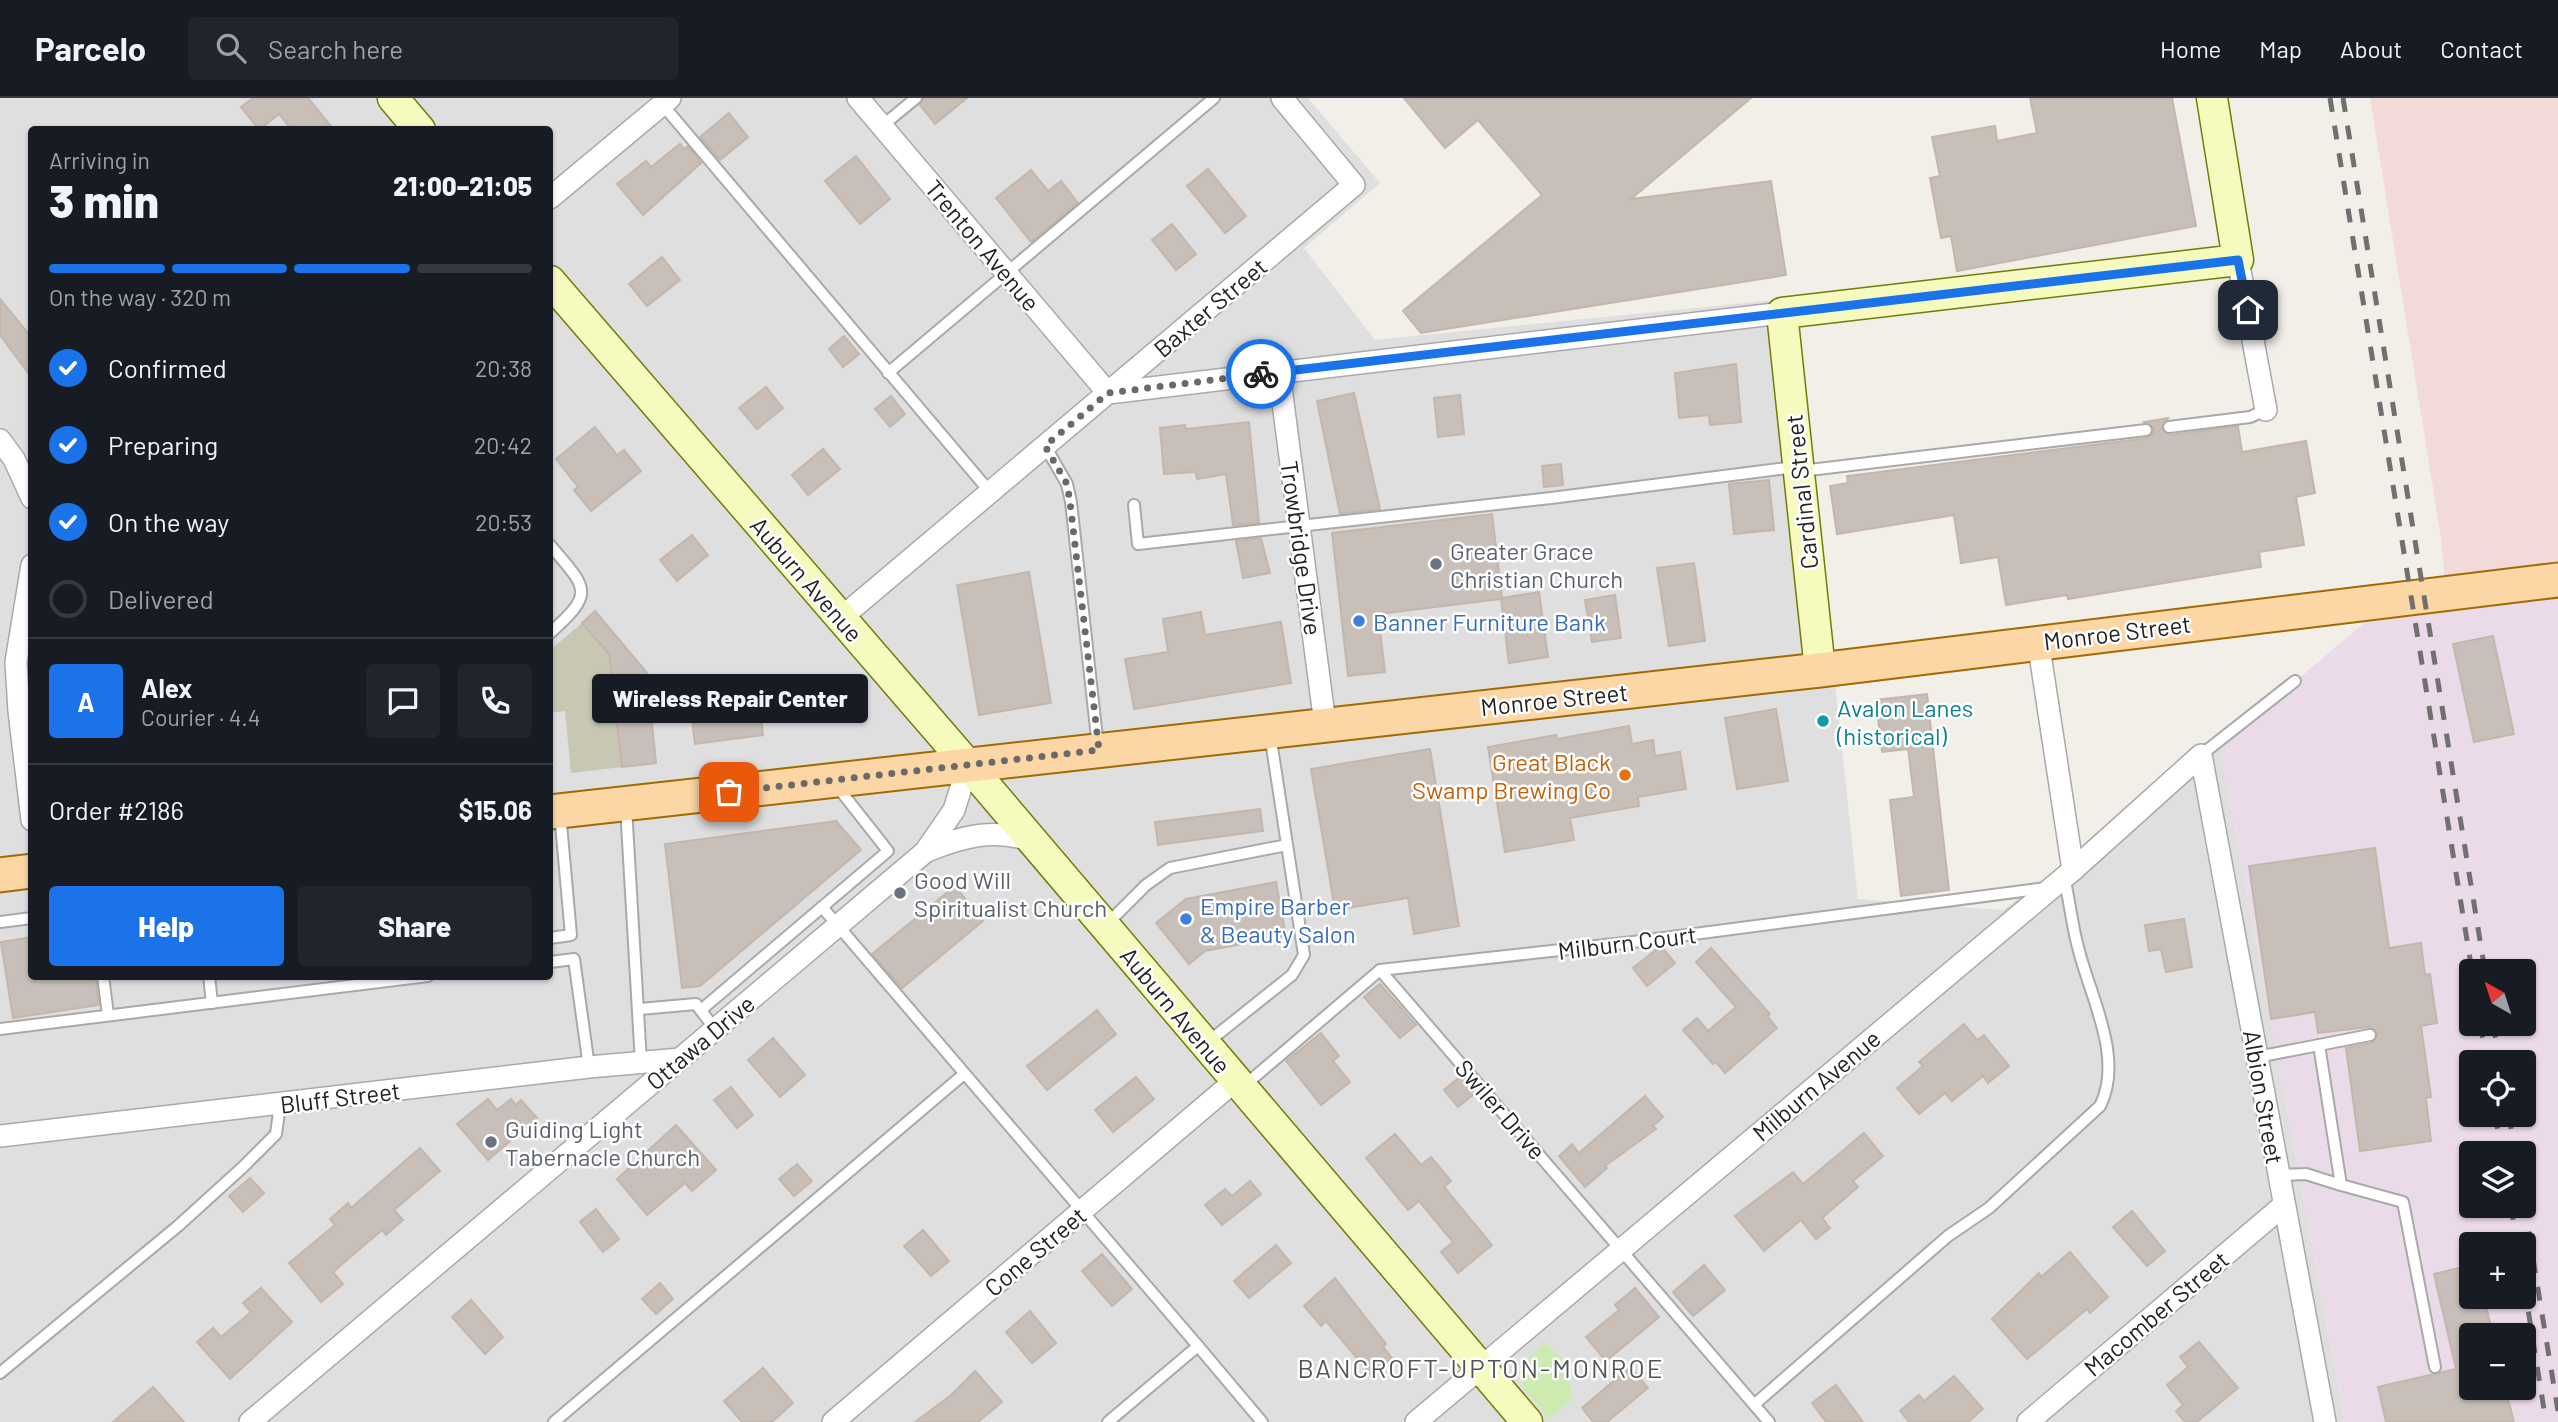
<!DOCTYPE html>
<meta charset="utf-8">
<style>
body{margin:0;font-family:Barlow,sans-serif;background:#20242c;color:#f1f3f6;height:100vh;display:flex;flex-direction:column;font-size:26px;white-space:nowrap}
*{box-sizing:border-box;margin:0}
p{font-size:23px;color:#9ea1a6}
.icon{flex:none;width:38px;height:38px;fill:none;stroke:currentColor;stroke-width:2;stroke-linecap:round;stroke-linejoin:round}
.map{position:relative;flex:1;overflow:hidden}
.details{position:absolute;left:28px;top:28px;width:525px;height:854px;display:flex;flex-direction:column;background:#171b24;border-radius:7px;box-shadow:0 2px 5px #0004}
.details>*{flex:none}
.needle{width:46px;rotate:321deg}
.tools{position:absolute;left:2459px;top:861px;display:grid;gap:14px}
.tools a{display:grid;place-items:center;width:77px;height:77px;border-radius:7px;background:#171b24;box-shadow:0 2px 5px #0004;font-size:35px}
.pin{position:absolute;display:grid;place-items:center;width:60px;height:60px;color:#fff;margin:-30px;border-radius:14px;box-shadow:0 4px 10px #0006}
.courier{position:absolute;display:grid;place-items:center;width:70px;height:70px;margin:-35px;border:5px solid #1a73e8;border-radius:50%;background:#fff;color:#222;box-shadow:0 2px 9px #0007}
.bubble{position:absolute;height:49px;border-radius:7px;background:#171b24;box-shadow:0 2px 5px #0004;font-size:23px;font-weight:800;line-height:49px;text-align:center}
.headline em{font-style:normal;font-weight:800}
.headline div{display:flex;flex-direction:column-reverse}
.headline{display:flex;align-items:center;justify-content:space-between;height:119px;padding:0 21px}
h1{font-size:46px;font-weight:800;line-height:52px}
.bar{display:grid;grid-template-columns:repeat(4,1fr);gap:10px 7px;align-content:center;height:84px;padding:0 21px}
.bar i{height:9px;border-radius:5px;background:#363941}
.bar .current{background:#1a73e8}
.bar p{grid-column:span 4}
.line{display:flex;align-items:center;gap:18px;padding:0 21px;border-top:2px solid #363941}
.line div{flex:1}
.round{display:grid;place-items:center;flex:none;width:74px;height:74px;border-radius:7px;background:#20242c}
ol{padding:0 21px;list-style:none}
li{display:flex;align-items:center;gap:21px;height:77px}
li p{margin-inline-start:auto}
li .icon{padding:7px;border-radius:50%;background:#1a73e8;color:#fff;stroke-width:4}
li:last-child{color:#9ea1a6}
li i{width:38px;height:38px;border:4px solid #363941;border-radius:50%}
.button{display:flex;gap:14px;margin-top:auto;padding:14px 21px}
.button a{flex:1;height:80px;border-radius:7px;background:#1a73e8;color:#fff;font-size:28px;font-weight:800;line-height:80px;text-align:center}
.button a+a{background:#20242c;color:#f1f3f6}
header{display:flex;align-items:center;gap:42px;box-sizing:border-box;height:98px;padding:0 35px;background:#171b24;border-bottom:2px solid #363941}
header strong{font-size:33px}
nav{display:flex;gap:38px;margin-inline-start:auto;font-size:24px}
.search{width:490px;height:63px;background:#20242c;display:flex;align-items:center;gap:18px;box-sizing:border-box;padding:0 24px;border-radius:7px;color:#9ea1a6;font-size:26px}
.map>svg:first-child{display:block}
.residential{fill:#e0dfdf;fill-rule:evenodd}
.commercial{fill:#f2dad9}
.industrial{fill:#ebdbe8;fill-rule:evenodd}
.construction{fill:#c7c7b4}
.grass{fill:#cdebb0}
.building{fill:#c7bfb8;stroke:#c4b6ab;stroke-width:2}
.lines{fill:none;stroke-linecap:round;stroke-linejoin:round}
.lane-casing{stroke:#a9a9a9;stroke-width:14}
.street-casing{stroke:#a9a9a9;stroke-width:24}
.secondary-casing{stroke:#707d05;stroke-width:33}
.primary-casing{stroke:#a06b00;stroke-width:37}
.lane{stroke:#fff;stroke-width:10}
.street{stroke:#fff;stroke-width:21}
.secondary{stroke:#f7fabf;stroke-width:30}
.primary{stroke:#fcd6a4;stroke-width:33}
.rail{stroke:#707070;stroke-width:5;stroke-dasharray:14 14;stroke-linecap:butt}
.done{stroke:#6b6a68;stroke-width:7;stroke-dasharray:0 12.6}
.route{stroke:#1a73e8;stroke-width:9}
.worship-dot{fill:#6b7280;stroke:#fff;stroke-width:2.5}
.shop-dot{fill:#3f7fe0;stroke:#fff;stroke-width:2.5}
.culture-dot{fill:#0f9aa8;stroke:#fff;stroke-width:2.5}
.food-dot{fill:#e8710a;stroke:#fff;stroke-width:2.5}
.labels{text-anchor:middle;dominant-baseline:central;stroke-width:5;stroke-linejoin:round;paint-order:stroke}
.street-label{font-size:24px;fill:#222;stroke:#fff}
.worship-label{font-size:24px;fill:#5b616d;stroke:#fff;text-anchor:start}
.shop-label{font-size:24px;fill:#366cbe;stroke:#fff;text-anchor:start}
.culture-label{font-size:24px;fill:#0d838f;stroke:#fff;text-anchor:start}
.food-label{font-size:24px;fill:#c56008;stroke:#fff;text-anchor:end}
.neighbourhood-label{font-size:26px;letter-spacing:2px;fill:#555;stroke:#fff}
</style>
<header>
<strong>Parcelo</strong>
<div class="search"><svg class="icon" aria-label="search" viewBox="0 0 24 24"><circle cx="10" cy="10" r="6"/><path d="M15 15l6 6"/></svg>Search here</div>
<nav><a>Home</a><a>Map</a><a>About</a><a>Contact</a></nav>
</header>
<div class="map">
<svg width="2558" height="1324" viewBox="0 0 2558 1324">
<rect width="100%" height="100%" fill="#f2efe9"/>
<path class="residential" d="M0,0H1308L1380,85L1304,150L1375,242L1794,200L1858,801L2003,812L2220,648L2345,1324H0ZM32,32H550V878H32Z"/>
<path class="commercial" d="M2370,0H2558V476L2446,495L2441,440Z"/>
<path class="industrial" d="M2558,476V1324H2345L2220,648L2392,501ZM2471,873H2524V926H2471ZM2471,964H2524V1017H2471ZM2471,1055H2524V1108H2471ZM2471,1146H2524V1199H2471ZM2471,1237H2524V1290H2471Z"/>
<path class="construction" d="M582,525L609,556L622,669L571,675L565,613L550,615V552Z"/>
<path class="grass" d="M1546,1245L1568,1268L1572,1302L1549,1320C1520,1286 1503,1277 1546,1245Z"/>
<g class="building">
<path d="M253,0H308L334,32H292L279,16L259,32L241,9Z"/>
<path d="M924,0H967L935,26L920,7Z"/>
<path d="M1404,0H1751L1631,101L1771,83L1786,177L1421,235L1403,213L1542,97L1478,22L1445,50Z"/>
<path d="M2030,0H2172L2196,128L1957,173L1951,138L1941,140L1930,80L1940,78L1932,39L1995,28L1997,43L2037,35Z"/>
<path d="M729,15L748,39L720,62L700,39Z"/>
<path d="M680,46L684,51L688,48L701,65L643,117L617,86L646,63L651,69Z"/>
<path d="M856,58L890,101L860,126L825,83Z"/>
<path d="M1208,71L1246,118L1225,135L1187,88Z"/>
<path d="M1031,72L1048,93L1061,83L1078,105L1031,144L996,100Z"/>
<path d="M1172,126L1196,156L1176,172L1152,142Z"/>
<path d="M662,159L680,182L647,208L629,186Z"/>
<path d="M0,201L32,240V280L0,237Z"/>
<path d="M844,238L859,256L843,269L829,251Z"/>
<path d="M1736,266L1741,324L1710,327L1709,317L1679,320L1675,275Z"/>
<path d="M766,289L783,310L757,331L739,310Z"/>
<path d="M1354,295L1380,411L1340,416L1317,303Z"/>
<path d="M1460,297L1464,336L1438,339L1434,300Z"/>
<path d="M891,298L905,316L890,329L875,311Z"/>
<path d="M2168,320L2161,331L2171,337L2238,328L2242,354L2306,343L2315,395L2296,399L2304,447L2259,454L2261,469L2068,501L2067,497L2006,507L1998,459L1961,465L1954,417L1837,436L1830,388L1848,385L1847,378L2147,340L2153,336L2154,330L2144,324Z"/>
<path d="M1249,324L1259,425L1233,427L1226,376L1197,381L1196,374L1164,376L1160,330L1185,327L1186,331Z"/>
<path d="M595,329L617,357L624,352L641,373L591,413L574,392L578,389L556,361Z"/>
<path d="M823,351L840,371L808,397L792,377Z"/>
<path d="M1561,366L1563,387L1544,389L1542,368Z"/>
<path d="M1769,382L1774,432L1734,436L1729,386Z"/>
<path d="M1492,416L1502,500L1539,494L1548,559L1509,565L1501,501L1378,516L1385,574L1348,578L1332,435Z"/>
<path d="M692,437L708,457L677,483L660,462Z"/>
<path d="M1261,440L1270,475L1243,480L1236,443Z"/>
<path d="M1694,465L1705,543L1669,548L1657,470Z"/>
<path d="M1029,474L1051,605L979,617L957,487Z"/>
<path d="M1615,497L1621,540L1592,544L1585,502Z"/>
<path d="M595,513L647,575L656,665L622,669L609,556L582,525Z"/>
<path d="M1201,514L1205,537L1281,524L1291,585L1134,611L1125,561L1168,554L1163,521Z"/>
<path d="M2493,538L2514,636L2474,644L2453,546Z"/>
<path d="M756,581L763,637L695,646L688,589Z"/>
<path d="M1927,596L1949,792L1901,798L1890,702L1914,699L1908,651L1882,654L1876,602Z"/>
<path d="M1776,611L1788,683L1737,691L1725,620Z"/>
<path d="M1629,628L1632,646L1653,642L1655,658L1680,654L1686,691L1638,699L1639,708L1570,720L1574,742L1505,754L1488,649L1556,637L1557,641Z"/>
<path d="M1430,651L1459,828L1414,836L1408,800L1335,812L1311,671Z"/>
<path d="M1260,711L1263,733L1158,747L1155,724Z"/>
<path d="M836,723L861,752L700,888L682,890L665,746Z"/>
<path d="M2375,750L2389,850L2421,845L2425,877L2430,876L2437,925L2421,928L2431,999L2426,1000L2431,1043L2360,1053L2346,950L2372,945L2378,935L2369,929L2318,935L2315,914L2271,921L2249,768Z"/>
<path d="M1276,784L1286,838L1205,853L1189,866L1156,825L1186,801Z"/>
<path d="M955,788L983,823L902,890L872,856Z"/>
<path d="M2184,821L2192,869L2166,874L2161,851L2149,853L2145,827Z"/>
<path d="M32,839V878H95L99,907L13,920L1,844Z"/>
<path d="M1661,848L1675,865L1647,888L1633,870Z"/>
<path d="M1711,850L1770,916L1767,918L1777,930L1725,975L1716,964L1713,966L1683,932L1697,920L1708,933L1736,909L1696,864Z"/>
<path d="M1380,886L1416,927L1400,940L1364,899Z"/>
<path d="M1097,912L1116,936L1047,992L1027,968Z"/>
<path d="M1964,926L1977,942L1984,937L2009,968L1988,985L1983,978L1952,1003L1945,995L1919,1016L1897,990L1923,968L1919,964Z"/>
<path d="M1321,935L1339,958L1333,963L1350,984L1321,1007L1286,963Z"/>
<path d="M773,940L805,977L780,999L748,962Z"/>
<path d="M1461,978L1475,995L1458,1009L1444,992Z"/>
<path d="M1136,979L1154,1001L1113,1034L1095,1012Z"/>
<path d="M731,989L753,1017L737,1030L714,1002Z"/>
<path d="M1645,998L1663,1019L1653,1028L1656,1031L1605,1068L1607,1070L1585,1089L1559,1058L1572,1046L1579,1055Z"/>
<path d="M488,1001L497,1012L511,1001L516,1007L521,1002L537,1020L488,1062L457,1026Z"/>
<path d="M676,1027L716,1072L692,1093L685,1085L647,1117L617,1081Z"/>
<path d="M1864,1035L1883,1058L1853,1083L1858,1089L1822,1120L1830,1130L1816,1141L1801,1122L1764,1153L1735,1118L1793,1074L1803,1086Z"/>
<path d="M1395,1036L1421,1067L1431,1059L1451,1083L1444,1089L1492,1147L1458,1175L1441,1154L1453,1144L1419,1103L1408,1112L1366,1060Z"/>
<path d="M420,1050L440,1073L394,1112L403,1122L386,1137L382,1132L333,1174L343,1186L321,1204L289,1165L335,1127L330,1121L348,1105L351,1110Z"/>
<path d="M797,1066L812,1083L794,1098L779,1081Z"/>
<path d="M250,1080L264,1095L243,1114L229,1098Z"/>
<path d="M1250,1083L1261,1096L1222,1127L1205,1107L1225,1091L1232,1098Z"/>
<path d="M596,1111L619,1141L603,1154L580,1124Z"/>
<path d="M2132,1113L2165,1153L2147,1168L2113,1129Z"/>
<path d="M923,1132L949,1163L931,1178L904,1148Z"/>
<path d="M1276,1147L1291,1165L1249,1200L1234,1183Z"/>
<path d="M2070,1154L2108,1199L2090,1215L2087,1211L2027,1261L1992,1221L2039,1175L2041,1179Z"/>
<path d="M1102,1156L1132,1191L1112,1208L1082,1173Z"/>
<path d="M1704,1167L1725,1192L1693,1218L1673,1194Z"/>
<path d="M2471,1167V1199H2484L2493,1237H2471V1290H2505L2514,1324H2386L2378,1289L2456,1271L2434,1176Z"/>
<path d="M1335,1180L1386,1246L1383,1249L1392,1260L1371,1277L1326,1223L1321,1228L1304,1208Z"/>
<path d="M660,1185L673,1201L656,1216L642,1201Z"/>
<path d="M261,1190L292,1224L230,1281L197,1244L213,1230L221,1239L251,1214L243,1205Z"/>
<path d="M1635,1190L1659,1219L1606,1263L1586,1239L1619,1212L1615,1207Z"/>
<path d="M471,1202L503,1239L485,1256L452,1219Z"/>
<path d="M1030,1213L1056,1245L1032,1265L1006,1234Z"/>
<path d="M2199,1244L2238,1290L2197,1324H2185L2176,1313L2183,1307L2167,1287L2188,1269L2180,1259Z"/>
<path d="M1630,1269L1648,1290L1607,1324H1593L1582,1310Z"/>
<path d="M763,1270L793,1305L772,1324H742L724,1303Z"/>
<path d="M975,1273L1002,1304L978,1324H915L950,1298Z"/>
<path d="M1954,1278L1983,1311L1968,1324H1909L1900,1313L1919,1297L1924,1303Z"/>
<path d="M1836,1287L1863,1324H1826L1812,1305Z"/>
<path d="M153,1289L184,1324H113Z"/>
</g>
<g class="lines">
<defs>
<g id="lane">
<path d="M662,6L990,394"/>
<path d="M882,28L916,0"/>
<path d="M888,275L1214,0"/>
<path d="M2169,329L2250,319L2266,312"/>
<path d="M1045,348L1067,386L1071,404L1098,649"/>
<path d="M1801,373L2146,332"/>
<path d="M1134,407L1138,446L1551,400L1795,369"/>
<path d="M550,447C587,491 596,494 550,535"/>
<path d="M2201,657L2295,583"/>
<path d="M626,709L641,965"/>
<path d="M822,809L1198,1248L1108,1324"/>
<path d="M0,824L32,820"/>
<path d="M1107,826L1146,787L1170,770L1287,747"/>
<path d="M550,840L571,837L560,715"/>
<path d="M550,864L574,861L589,969"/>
<path d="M1380,872L1769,1324"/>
<path d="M103,878L108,917"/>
<path d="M209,878L212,905"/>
<path d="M640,911L696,906L715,931"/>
<path d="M701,912L888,753L836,687"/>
<path d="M0,931L428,878"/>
<path d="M1208,944L1292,877L1304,857L1270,636"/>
<path d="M2319,947L2370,937"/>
<path d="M2257,959L2319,947L2341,1087L2306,1076L2279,1077"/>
<path d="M1245,987L1380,872L1633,844L2046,790"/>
<path d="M2341,1087L2403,1104L2435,1269"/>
<path d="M1198,1248L1262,1324"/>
<path d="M0,1275L178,1128L243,1069L276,1036L280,1007"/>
<path d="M1755,1306L1948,1138L1989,1110L2100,1008C2124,961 2091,900 2079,853C2072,829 2070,804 2064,779"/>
<path d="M554,1324L964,976"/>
</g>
<g id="street">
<path d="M858,0L1108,295L1782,215"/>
<path d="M550,100L670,0"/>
<path d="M2238,162L2266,312"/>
<path d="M1279,274L1325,626"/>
<path d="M0,342L14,361L32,400"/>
<path d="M32,467L16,564L19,613L32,722"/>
<path d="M841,520L1354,87L1282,0"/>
<path d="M2038,543L2073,772"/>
<path d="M927,753C963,738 994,730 1033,743"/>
<path d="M0,1038L589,969L680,961"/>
<path d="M250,1324L925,754L954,712L968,667"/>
<path d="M833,1324L1236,982"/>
<path d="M1416,1324L2073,772L2201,657L2325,1324"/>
<path d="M2028,1324L2284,1107"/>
</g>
<g id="secondary">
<path d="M393,0L420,32"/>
<path d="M550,183L968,667L1527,1324"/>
<path d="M1820,572L1782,215L2238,162L2212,0"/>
</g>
<g id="primary">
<path d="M550,714L1820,572L2558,482"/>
<path d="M0,777L32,773"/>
</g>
</defs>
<use href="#lane" class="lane-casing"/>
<use href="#street" class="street-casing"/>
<use href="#secondary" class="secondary-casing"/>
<use href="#primary" class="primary-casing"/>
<use href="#lane" class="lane"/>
<use href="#street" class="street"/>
<use href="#secondary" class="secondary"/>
<use href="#primary" class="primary"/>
<g class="rail">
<path d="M2330,0L2472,873"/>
<path d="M2343,0L2485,873"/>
<path d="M2480,926L2487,964"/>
<path d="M2493,926L2500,964"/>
<path d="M2495,1017L2502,1055"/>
<path d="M2509,1017L2515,1055"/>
<path d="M2524,1106L2558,1313"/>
<path d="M2511,1108L2517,1146"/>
<path d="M2524,1186L2546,1324"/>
</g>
</g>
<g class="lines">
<path class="done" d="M729,694L1099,652L1070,404L1067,386L1045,348L1108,295L1261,276"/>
<path class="route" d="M1261,276L2238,162L2248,212"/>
</g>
<g class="worship-dot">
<circle cx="1436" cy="466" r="7"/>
<circle cx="900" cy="795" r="7"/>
<circle cx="491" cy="1044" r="7"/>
</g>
<g class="shop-dot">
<circle cx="1359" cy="523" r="7"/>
<circle cx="1186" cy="821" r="7"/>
</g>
<circle class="culture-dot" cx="1823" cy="623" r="7"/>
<circle class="food-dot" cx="1625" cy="677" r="7"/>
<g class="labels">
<g class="street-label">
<text transform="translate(983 147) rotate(50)">Trenton Avenue</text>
<text transform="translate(1210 209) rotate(-40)">Baxter Street</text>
<text transform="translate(1801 394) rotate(-96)">Cardinal Street</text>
<text transform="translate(1302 450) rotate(82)">Trowbridge Drive</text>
<text transform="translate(807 481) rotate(49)">Auburn Avenue</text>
<text transform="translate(2117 534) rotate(-7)">Monroe Street</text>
<text transform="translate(1554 601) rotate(-6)">Monroe Street</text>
<text transform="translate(1627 844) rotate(-7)">Milburn Court</text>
<text transform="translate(1176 912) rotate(50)">Auburn Avenue</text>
<text transform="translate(700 944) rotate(-40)">Ottawa Drive</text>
<text transform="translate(1816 987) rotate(-40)">Milburn Avenue</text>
<text transform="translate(340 999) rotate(-7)">Bluff Street</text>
<text transform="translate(2264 999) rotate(80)">Albion Street</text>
<text transform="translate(1501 1011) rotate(49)">Swiler Drive</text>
<text transform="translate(1035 1153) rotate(-40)">Cone Street</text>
<text transform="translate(2156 1215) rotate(-40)">Macomber Street</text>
</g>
<g class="worship-label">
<text x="1450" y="452">Greater Grace<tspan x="1450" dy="28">Christian Church</tspan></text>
<text x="914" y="781">Good Will<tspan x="914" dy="28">Spiritualist Church</tspan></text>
<text x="505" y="1030">Guiding Light<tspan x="505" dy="28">Tabernacle Church</tspan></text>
</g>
<g class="shop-label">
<text x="1373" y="523">Banner Furniture Bank</text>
<text x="1200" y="807">Empire Barber<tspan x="1200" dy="28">&amp; Beauty Salon</tspan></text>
</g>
<g class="culture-label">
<text x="1837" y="609">Avalon Lanes<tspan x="1837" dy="28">(historical)</tspan></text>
</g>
<g class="food-label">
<text x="1611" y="663">Great Black<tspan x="1611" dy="28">Swamp Brewing Co</tspan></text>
</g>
<g class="neighbourhood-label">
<text x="1481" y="1269">BANCROFT-UPTON-MONROE</text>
</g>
</g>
</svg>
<div class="tools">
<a><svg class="needle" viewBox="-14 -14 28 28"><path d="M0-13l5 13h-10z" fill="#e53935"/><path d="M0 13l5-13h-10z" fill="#9ea1a6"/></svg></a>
<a><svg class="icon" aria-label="locate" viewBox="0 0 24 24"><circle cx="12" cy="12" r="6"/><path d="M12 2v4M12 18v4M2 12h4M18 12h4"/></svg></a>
<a><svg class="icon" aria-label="layers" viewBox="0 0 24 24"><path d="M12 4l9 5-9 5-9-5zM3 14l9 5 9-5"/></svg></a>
<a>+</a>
<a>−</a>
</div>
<div class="pin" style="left:729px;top:694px;background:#ea580c"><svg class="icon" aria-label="bag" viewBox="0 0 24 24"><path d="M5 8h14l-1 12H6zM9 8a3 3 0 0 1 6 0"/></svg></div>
<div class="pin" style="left:2248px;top:212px;background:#1f2937"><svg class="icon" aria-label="home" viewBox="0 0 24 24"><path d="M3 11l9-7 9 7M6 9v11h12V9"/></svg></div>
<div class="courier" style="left:1261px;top:276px"><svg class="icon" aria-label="bike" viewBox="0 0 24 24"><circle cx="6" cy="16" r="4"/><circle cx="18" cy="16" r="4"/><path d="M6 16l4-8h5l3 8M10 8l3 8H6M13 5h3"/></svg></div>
<div class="bubble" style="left:592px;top:576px;width:276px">Wireless Repair Center</div>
<section class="details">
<div class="headline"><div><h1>3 min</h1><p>Arriving in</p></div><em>21:00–21:05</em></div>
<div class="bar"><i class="current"></i><i class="current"></i><i class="current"></i><i></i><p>On the way · 320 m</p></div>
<ol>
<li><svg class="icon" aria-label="check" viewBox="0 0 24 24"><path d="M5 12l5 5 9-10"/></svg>Confirmed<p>20:38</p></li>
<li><svg class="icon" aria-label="check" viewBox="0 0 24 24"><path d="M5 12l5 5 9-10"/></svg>Preparing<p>20:42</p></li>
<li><svg class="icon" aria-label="check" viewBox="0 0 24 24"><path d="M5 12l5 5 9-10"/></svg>On the way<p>20:53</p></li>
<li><i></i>Delivered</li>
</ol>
<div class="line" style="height:126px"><b class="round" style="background:#1a73e8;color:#fff">A</b><div><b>Alex</b><p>Courier · 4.4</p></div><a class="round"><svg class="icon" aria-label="chat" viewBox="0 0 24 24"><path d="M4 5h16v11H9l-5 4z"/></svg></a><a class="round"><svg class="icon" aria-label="phone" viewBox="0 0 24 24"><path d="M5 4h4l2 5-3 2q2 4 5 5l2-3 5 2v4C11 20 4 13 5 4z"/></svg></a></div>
<div class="line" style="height:91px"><div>Order #2186</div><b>$15.06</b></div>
<div class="button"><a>Help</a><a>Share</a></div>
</section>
</div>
